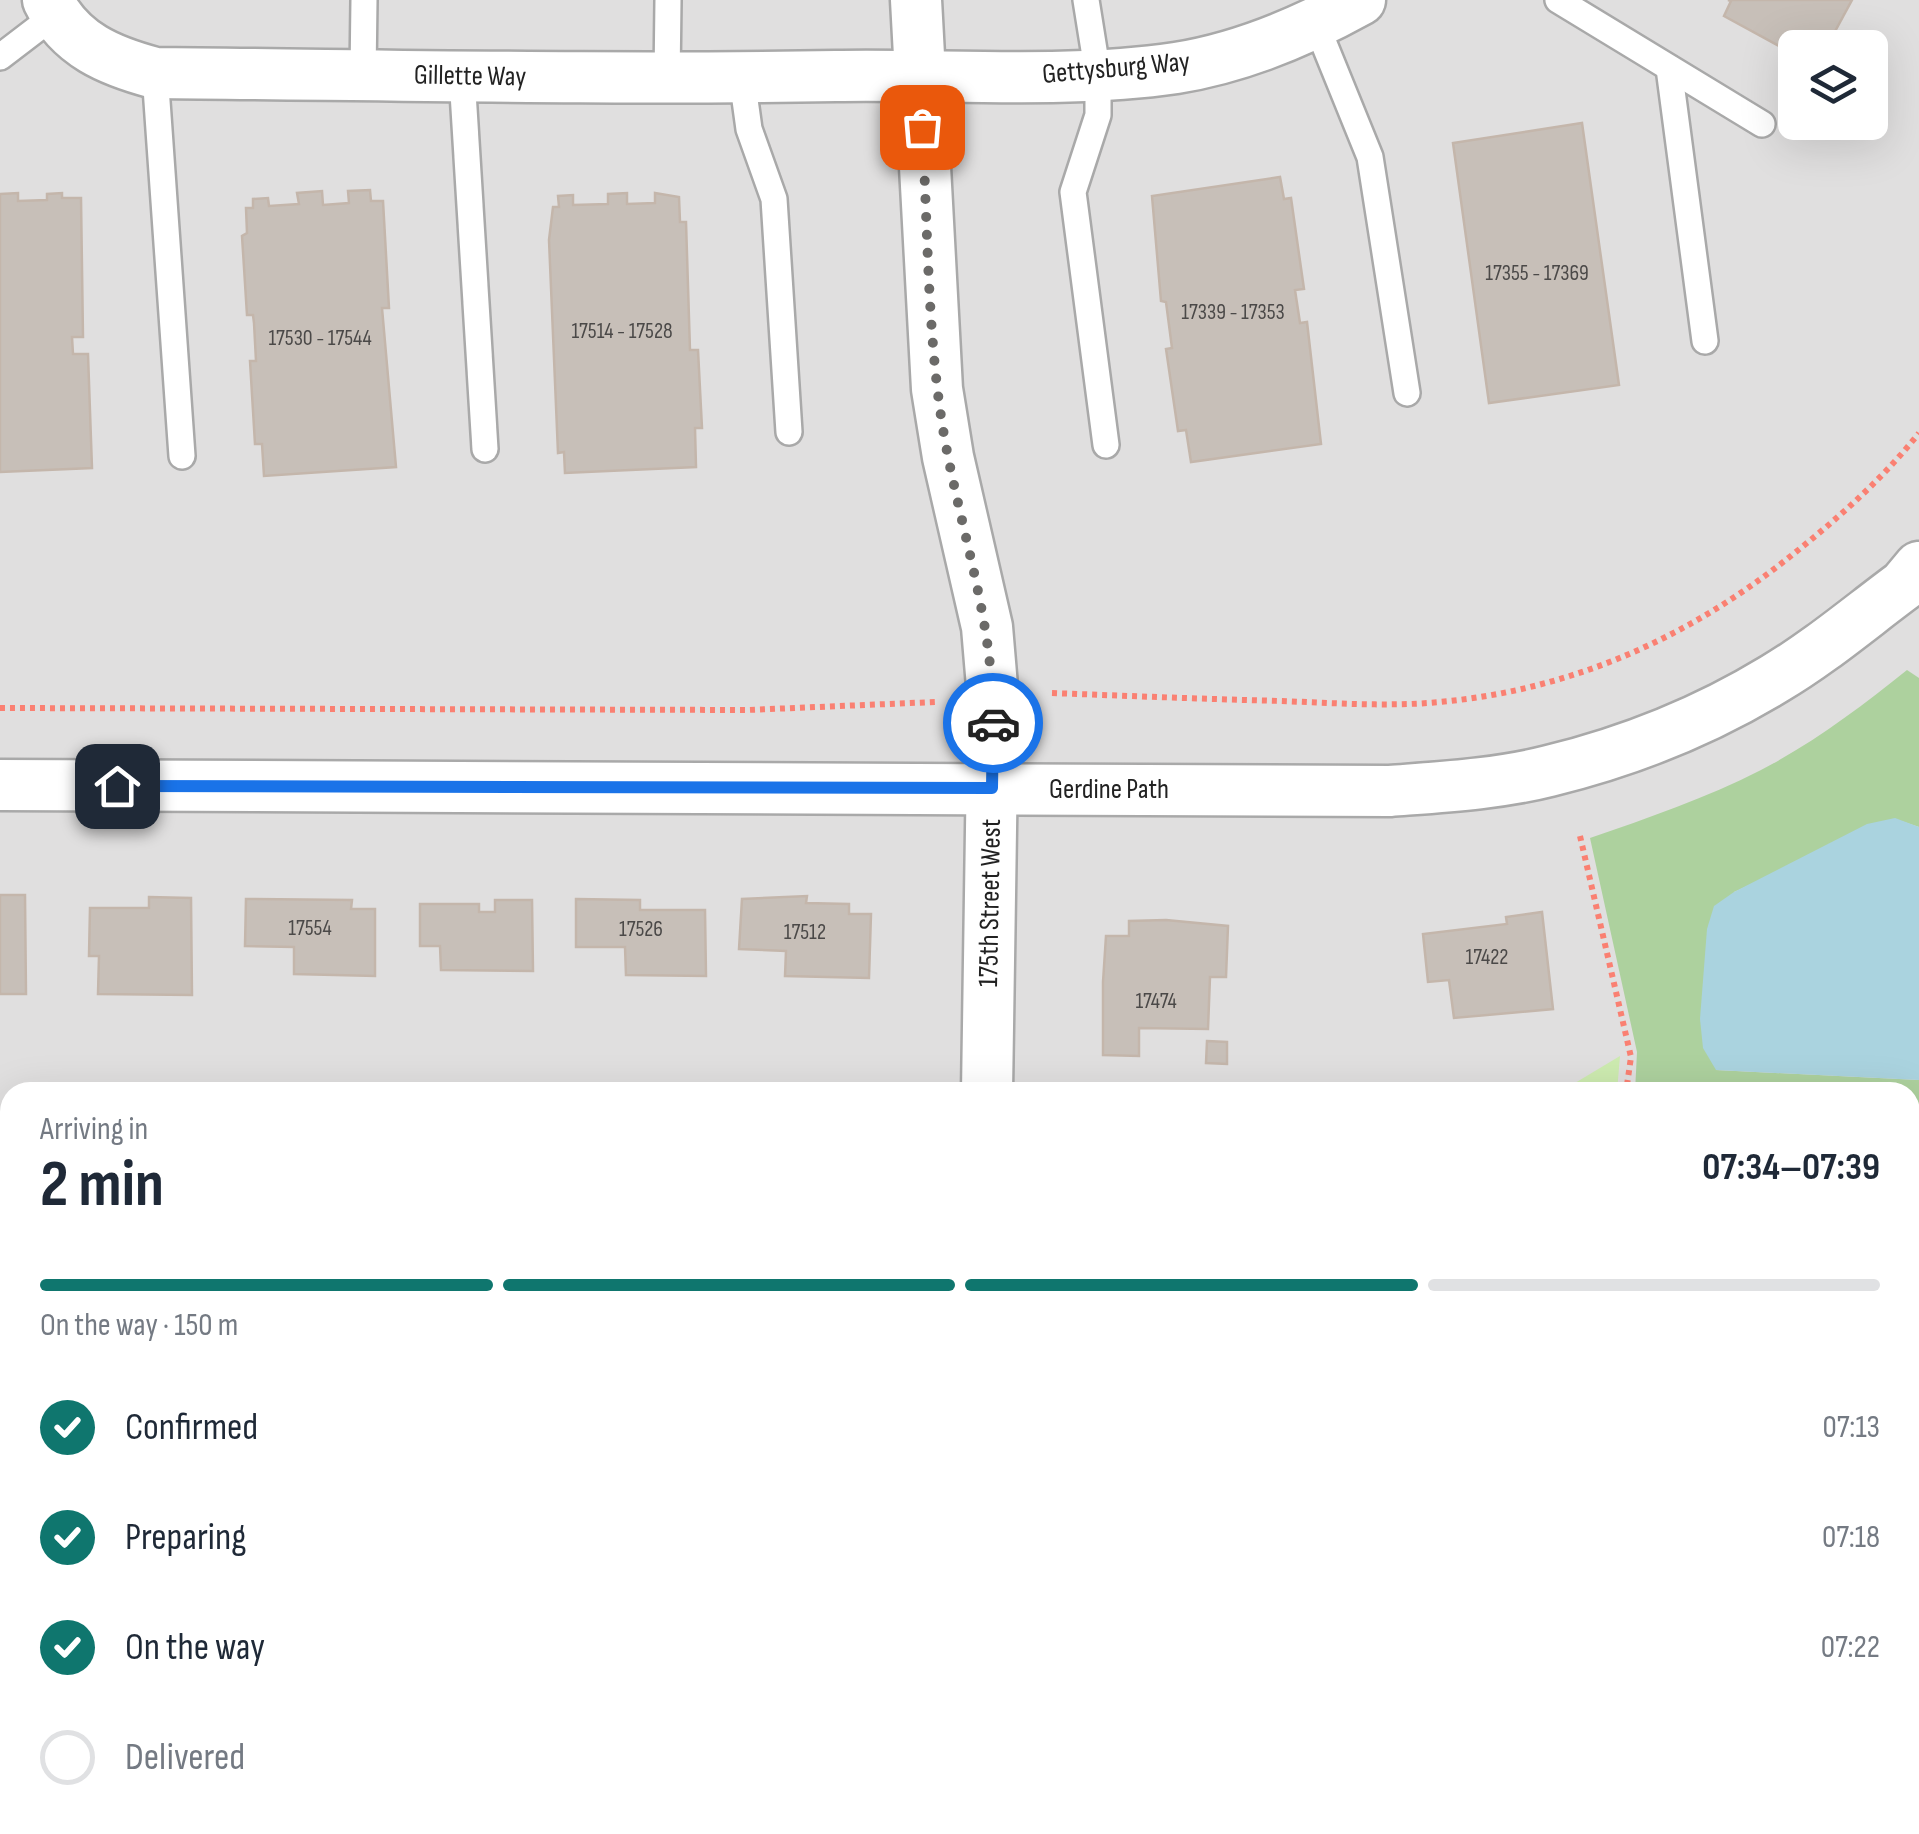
<!DOCTYPE html>
<meta charset="utf-8">
<style>
body{margin:0;font-family:"Sofia Sans Condensed",sans-serif;background:#f2f2f3;color:#1f2937;height:100vh;display:flex;flex-direction:column;font-size:38px;white-space:nowrap}
*{box-sizing:border-box;margin:0}
p{font-size:32px;color:#747a83}
.icon{flex:none;width:55px;height:55px;fill:none;stroke:currentColor;stroke-width:2;stroke-linecap:round;stroke-linejoin:round}
.map{position:relative;flex:1;overflow:hidden}
.panel{position:absolute;left:0px;top:1082px;width:1920px;height:752px;display:flex;flex-direction:column;background:#fff;border-radius:30px 30px 0 0;box-shadow:0 10px 40px #0002}
.panel>*{flex:none}
.tools{position:absolute;left:1778px;top:30px;display:grid;gap:20px}
.tools a{display:grid;place-items:center;width:110px;height:110px;border-radius:15px;background:#fff;box-shadow:0 10px 40px #0002;font-size:50px}
.pin{position:absolute;display:grid;place-items:center;width:85px;height:85px;color:#fff;margin:-42px;border-radius:20px;box-shadow:0 5px 15px #0006}
.courier{position:absolute;display:grid;place-items:center;width:100px;height:100px;margin:-50px;border:8px solid #1a73e8;border-radius:50%;background:#fff;color:#222;box-shadow:0 2px 12px #0007}
.summary em{font-style:normal;font-weight:700}
.summary div{display:flex;flex-direction:column-reverse}
.summary{display:flex;align-items:center;justify-content:space-between;height:170px;padding:0 40px}
h1{font-size:65px;font-weight:700;line-height:75px}
.bar{display:grid;grid-template-columns:repeat(4,1fr);gap:15px 10px;align-content:center;height:120px;padding:0 40px}
.bar i{height:12px;border-radius:8px;background:#e0e1e3}
.bar .active{background:#0f766e}
.bar p{grid-column:span 4}
ol{padding:0 40px;list-style:none}
li{display:flex;align-items:center;gap:30px;height:110px}
li p{margin-inline-start:auto}
li .icon{padding:10px;border-radius:50%;background:#0f766e;color:#fff;stroke-width:4}
li:last-child{color:#747a83}
li i{width:55px;height:55px;border:5px solid #e0e1e3;border-radius:50%}
.map>svg:first-child{display:block}
.residential{fill:#e0dfdf;fill-rule:evenodd}
.grass{fill:#cdebb0}
.forest{fill:#add19e}
.wetland{fill:#c6e0d4}
.water{fill:#aad3df}
.building{fill:#c7bfb8;stroke:#c4b6ab;stroke-width:2.5}
.lines{fill:none;stroke-linecap:round;stroke-linejoin:round}
.lane-casing{stroke:#a9a9a9;stroke-width:30}
.street-casing{stroke:#a9a9a9;stroke-width:55}
.path{stroke:#fa8072;stroke-width:6;stroke-dasharray:5 5;stroke-linecap:butt}
.lane{stroke:#fff;stroke-width:25}
.street{stroke:#fff;stroke-width:50}
.done{stroke:#6b6a68;stroke-width:10;stroke-dasharray:0 18}
.route{stroke:#1a73e8;stroke-width:12}
.labels{text-anchor:middle;dominant-baseline:central;stroke-width:8;stroke-linejoin:round;paint-order:stroke}
.number-label{font-size:22px;fill:#4b4948}
.street-label{font-size:28px;fill:#222;stroke:#fff}
</style>
<div class="map">
<svg width="1919" height="1834" viewBox="0 0 1919 1834">
<rect width="100%" height="100%" fill="#f2efe9"/>
<path class="residential" d="M0,0H1919V1834H0ZM1795,48H1870V122H1795ZM10,1092H1910V1825H10Z"/>
<path class="grass" d="M1620,1056L1617,1092H1560Z"/>
<path class="forest" d="M1907,670L1919,678V827L1895,819L1734,892L1716,1070L1919,1080V1110L1910,1108V1092H1635L1637,1052L1590,838C1648,818 1706,798 1761,770C1813,743 1861,707 1907,670Z"/>
<g class="wetland">
<path d="M1910,1127L1919,1128V1173L1910,1171Z"/>
<path d="M1919,1387V1693L1910,1637V1390Z"/>
<path d="M1919,1766L1915,1834H1863L1869,1825H1910V1775Z"/>
<path d="M1665,1825H1771L1798,1834H1665Z"/>
</g>
<g class="water">
<path d="M1895,818L1919,827V1080L1716,1070L1703,1048L1700,1019L1707,929L1714,906L1734,892L1867,824Z"/>
<path d="M1910,1171L1919,1173V1387L1910,1390Z"/>
<path d="M1910,1637L1919,1693V1765L1910,1775Z"/>
<path d="M1771,1825H1869L1863,1834H1798Z"/>
</g>
<g class="building">
<path d="M1728,0H1852L1826,48L1795,47L1792,53L1724,16L1731,1Z"/>
<path d="M1582,123L1619,385L1489,403L1453,143Z"/>
<path d="M1280,177L1284,199L1291,198L1304,289L1295,290L1300,323L1307,322L1321,444L1191,462L1186,430L1178,431L1177,424L1166,349L1172,348L1166,302L1161,301L1152,196Z"/>
<path d="M370,190L371,201H383L389,308H382L396,467L264,476L262,444H255L250,361H256L254,323L253,315H247L242,236L247,233L246,208H253V199L268,198L269,206L299,204L297,193L322,191L323,205L349,203L348,191Z"/>
<path d="M18,193V201L47,200V194L62,193V198H81L83,337H72L73,354H88L92,468L0,472V194Z"/>
<path d="M627,193V204L655,203V193L679,197L680,222H686L690,350H698L702,428H695L696,467L565,473L564,452L558,453L549,240L553,207H559L558,196L573,195V205L608,204V194Z"/>
<path d="M0,895H25L26,994H0Z"/>
<path d="M807,896L806,903L849,904V914H871L869,978L785,976L786,951L739,949L742,899Z"/>
<path d="M149,897L191,898L192,995L98,994L99,956H89L90,908H149Z"/>
<path d="M246,899L352,900L351,909H375V976L294,974V947L245,946Z"/>
<path d="M576,899L640,900V910H705L706,976L626,975L625,947H576Z"/>
<path d="M495,900H532L533,971L441,970L440,946H420V904H479V912H495Z"/>
<path d="M1542,912L1553,1009L1454,1018L1449,980L1428,982L1423,934L1507,924L1506,917Z"/>
<path d="M1166,920L1228,926L1226,977H1210L1208,1029L1139,1028V1056L1103,1055V982L1106,936H1129V921Z"/>
<path d="M1207,1041L1227,1042V1064L1206,1063Z"/>
<path d="M0,1232L10,1233L6,1287L0,1286Z"/>
<path d="M377,1825H428L424,1834H393Z"/>
<path d="M446,1825H480L476,1834H464Z"/>
<rect x="1404" y="1825" width="76" height="9"/>
</g>
<g class="lines">
<defs>
<g id="lane">
<path d="M1086,0L1098,75V115L1073,192L1106,445"/>
<path d="M1558,0L1762,124"/>
<path d="M1316,24L1370,157L1407,393"/>
<path d="M0,57L55,15"/>
<path d="M1669,68L1705,341"/>
<path d="M155,73L182,456"/>
<path d="M363,75L364,0"/>
<path d="M462,76L485,449"/>
<path d="M742,78L749,129L774,199L789,432"/>
<path d="M667,80L668,0"/>
</g>
<g id="street">
<path d="M48,0C70,45 110,61 155,73C382,75 609,80 836,76C948,74 1066,84 1176,68C1239,58 1304,31 1360,0"/>
<path d="M916,0L937,389L948,457L987,627L993,698L987,1092"/>
<path d="M0,785L1390,791C1442,787 1498,784 1549,771C1627,752 1705,721 1774,679C1820,652 1862,616 1904,585L1919,567"/>
<path d="M0,1527L10,1532"/>
<path d="M248,1834L254,1825"/>
<path d="M976,1834L977,1825"/>
<path d="M1603,1834V1825"/>
</g>
</defs>
<use href="#lane" class="lane-casing"/>
<use href="#street" class="street-casing"/>
<g class="path">
<path d="M1052,693C1129,696 1205,699 1281,701C1334,703 1387,707 1440,702C1570,690 1686,639 1787,559C1835,521 1881,481 1919,433"/>
<path d="M0,708L747,710L935,702"/>
<path d="M1580,836L1631,1057L1626,1092"/>
<path d="M1910,1115L1919,1116"/>
</g>
<use href="#lane" class="lane"/>
<use href="#street" class="street"/>
</g>
<g class="lines">
<path class="done" d="M922,127C928,225 927,326 942,423C958,524 994,619 993,723"/>
<path class="route" d="M117,786L992,788L993,723"/>
</g>
<g class="labels">
<g class="number-label">
<text x="1537" y="273">17355 - 17369</text>
<text x="1233" y="312">17339 - 17353</text>
<text x="622" y="331">17514 - 17528</text>
<text x="320" y="338">17530 - 17544</text>
<text x="310" y="928">17554</text>
<text x="641" y="929">17526</text>
<text x="805" y="932">17512</text>
<text x="1487" y="957">17422</text>
<text x="1156" y="1001">17474</text>
</g>
<g class="street-label">
<text transform="translate(1116 68) rotate(-5)">Gettysburg Way</text>
<text transform="translate(470 76) rotate(1)">Gillette Way</text>
<text x="1109" y="789">Gerdine Path</text>
<text transform="translate(990 903) rotate(-89)">175th Street West</text>
</g>
</g>
</svg>
<div class="tools">
<a><svg class="icon" aria-label="layers" viewBox="0 0 24 24"><path d="M12 4l9 5-9 5-9-5zM3 14l9 5 9-5"/></svg></a>
</div>
<div class="pin" style="left:922px;top:127px;background:#ea580c"><svg class="icon" aria-label="bag" viewBox="0 0 24 24"><path d="M5 8h14l-1 12H6zM9 8a3 3 0 0 1 6 0"/></svg></div>
<div class="pin" style="left:117px;top:786px;background:#1f2937"><svg class="icon" aria-label="home" viewBox="0 0 24 24"><path d="M3 11l9-7 9 7M6 9v11h12V9"/></svg></div>
<div class="courier" style="left:993px;top:723px"><svg class="icon" aria-label="car" viewBox="0 0 24 24"><path d="M5 17H2v-5l4-1 3-4h7l3 4 3 1v5h-3M9 17h6M6 11h13"/><circle cx="7" cy="17" r="2"/><circle cx="17" cy="17" r="2"/></svg></div>
<section class="panel">
<div class="summary"><div><h1>2 min</h1><p>Arriving in</p></div><em>07:34–07:39</em></div>
<div class="bar"><i class="active"></i><i class="active"></i><i class="active"></i><i></i><p>On the way · 150 m</p></div>
<ol>
<li><svg class="icon" aria-label="check" viewBox="0 0 24 24"><path d="M5 12l5 5 9-10"/></svg>Confirmed<p>07:13</p></li>
<li><svg class="icon" aria-label="check" viewBox="0 0 24 24"><path d="M5 12l5 5 9-10"/></svg>Preparing<p>07:18</p></li>
<li><svg class="icon" aria-label="check" viewBox="0 0 24 24"><path d="M5 12l5 5 9-10"/></svg>On the way<p>07:22</p></li>
<li><i></i>Delivered</li>
</ol>
</section>
</div>
